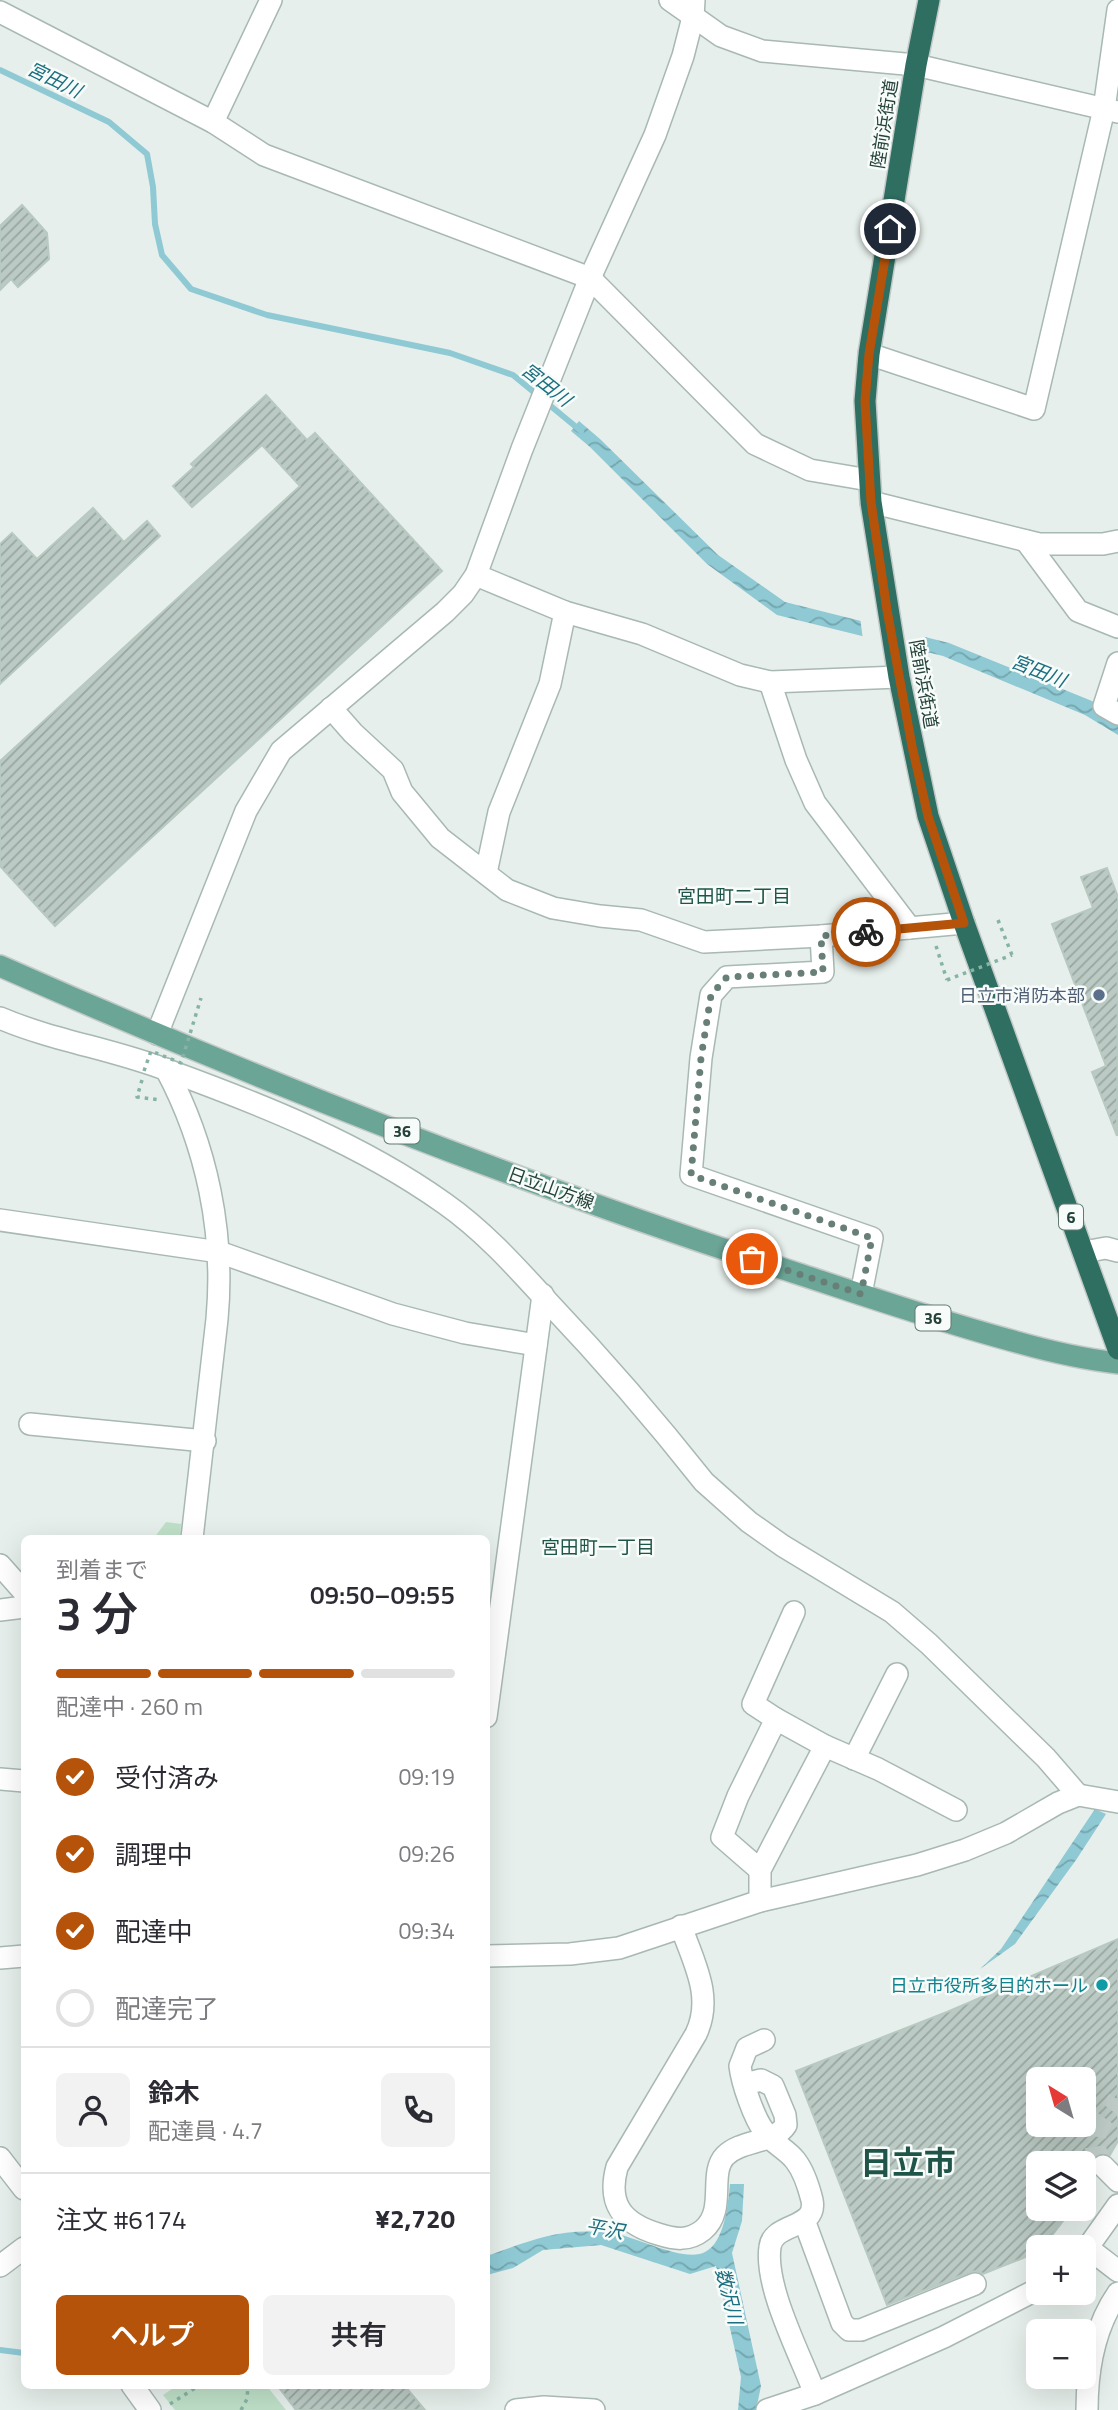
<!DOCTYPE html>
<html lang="ja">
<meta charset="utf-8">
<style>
body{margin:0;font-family:"Titillium Web","Noto Sans JP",sans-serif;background:#f2f2f3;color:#2b2b33;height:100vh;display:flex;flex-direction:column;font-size:26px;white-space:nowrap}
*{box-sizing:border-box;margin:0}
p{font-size:23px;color:#7c7c81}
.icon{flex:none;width:38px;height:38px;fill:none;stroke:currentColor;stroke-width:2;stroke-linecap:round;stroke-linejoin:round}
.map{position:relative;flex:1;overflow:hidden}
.panel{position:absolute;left:21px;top:1535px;width:469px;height:854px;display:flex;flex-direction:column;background:#fff;border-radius:10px;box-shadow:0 7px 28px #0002}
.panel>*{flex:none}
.needle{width:46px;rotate:323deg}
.buttons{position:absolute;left:1026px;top:2067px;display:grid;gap:14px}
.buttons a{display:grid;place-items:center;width:70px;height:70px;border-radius:10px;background:#fff;box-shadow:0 7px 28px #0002;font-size:35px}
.pin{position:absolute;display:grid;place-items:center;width:60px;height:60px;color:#fff;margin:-30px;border:4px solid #fff;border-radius:50%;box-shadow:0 2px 7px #0007}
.courier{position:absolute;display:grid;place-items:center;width:70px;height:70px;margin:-35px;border:5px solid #b45309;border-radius:50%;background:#fff;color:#222;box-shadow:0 2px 9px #0007}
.head em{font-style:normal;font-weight:600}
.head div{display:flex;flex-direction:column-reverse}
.head{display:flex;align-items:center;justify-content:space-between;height:119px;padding:0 35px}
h1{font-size:46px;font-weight:600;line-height:52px}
.bar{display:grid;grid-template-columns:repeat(4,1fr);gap:10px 7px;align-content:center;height:84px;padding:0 35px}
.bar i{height:9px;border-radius:5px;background:#e1e1e2}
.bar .on{background:#b45309}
.bar p{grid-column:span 4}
.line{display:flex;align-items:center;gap:18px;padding:0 35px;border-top:2px solid #e1e1e2}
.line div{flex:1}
.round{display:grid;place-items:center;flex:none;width:74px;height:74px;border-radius:10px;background:#f2f2f3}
ol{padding:0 35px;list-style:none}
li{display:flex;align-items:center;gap:21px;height:77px}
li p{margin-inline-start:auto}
li .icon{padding:7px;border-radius:50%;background:#b45309;color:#fff;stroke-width:4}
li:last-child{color:#7c7c81}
li i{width:38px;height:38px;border:4px solid #e1e1e2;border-radius:50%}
.primary-button{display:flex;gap:14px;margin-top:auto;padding:14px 35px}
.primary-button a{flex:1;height:80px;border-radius:10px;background:#b45309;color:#fff;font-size:28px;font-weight:600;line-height:80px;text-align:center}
.primary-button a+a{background:#f2f2f3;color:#2b2b33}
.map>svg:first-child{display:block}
.green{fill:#bfe0c8}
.water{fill:url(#water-waves)}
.pier{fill:#e6efeb}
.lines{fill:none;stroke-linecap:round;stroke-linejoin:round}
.stream{stroke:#8ec9d4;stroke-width:6}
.building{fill:url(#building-hatch);stroke:#b8c9c2;stroke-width:2;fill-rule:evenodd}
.minor-tunnel{stroke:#bfccc8;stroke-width:21;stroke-dasharray:21 10;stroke-linecap:butt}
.minor-casing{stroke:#a8b8b2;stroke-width:24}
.major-casing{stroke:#c2cac8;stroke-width:24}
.highway-casing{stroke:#c2cac8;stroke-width:24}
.path{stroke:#86b3a5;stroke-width:3.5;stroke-dasharray:3.5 5;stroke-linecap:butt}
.minor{stroke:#fff;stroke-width:21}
.major{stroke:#6aa596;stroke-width:21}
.highway{stroke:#2f6f62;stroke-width:21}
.path-bridge{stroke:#86b3a5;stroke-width:3.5;stroke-dasharray:3.5 5;stroke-linecap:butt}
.done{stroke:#687f78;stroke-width:7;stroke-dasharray:0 12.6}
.route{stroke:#b45309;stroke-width:9}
.service-dot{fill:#5c6f8a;stroke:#f7fbf9;stroke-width:2.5}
.culture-dot{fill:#0f9aa8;stroke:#f7fbf9;stroke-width:2.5}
.labels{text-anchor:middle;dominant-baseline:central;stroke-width:5;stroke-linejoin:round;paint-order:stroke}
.shield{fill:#f7fbf9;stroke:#637a73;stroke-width:2}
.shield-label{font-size:16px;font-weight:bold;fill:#24423a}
.street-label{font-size:18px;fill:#24423a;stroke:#f7fbf9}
.service-label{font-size:18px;fill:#4e5e75;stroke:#f7fbf9;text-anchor:end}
.culture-label{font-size:18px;fill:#0d838f;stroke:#f7fbf9;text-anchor:end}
.water-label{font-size:19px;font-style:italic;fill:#1c6f80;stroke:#f7fbf9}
.neighbourhood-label{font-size:19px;fill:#1f5548;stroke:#f7fbf9}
.town-label{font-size:32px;font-weight:bold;fill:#1f5548;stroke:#f7fbf9}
</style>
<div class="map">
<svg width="1118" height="2410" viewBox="0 0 1118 2410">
<defs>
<pattern id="water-waves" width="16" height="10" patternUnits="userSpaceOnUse" patternTransform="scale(1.75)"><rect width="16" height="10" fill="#8ec9d4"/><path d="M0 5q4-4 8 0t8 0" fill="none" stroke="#74a5ad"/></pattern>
<pattern id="building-hatch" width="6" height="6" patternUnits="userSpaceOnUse" patternTransform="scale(1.75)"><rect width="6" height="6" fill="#bbcac4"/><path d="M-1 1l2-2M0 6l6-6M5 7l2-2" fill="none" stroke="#98a6a0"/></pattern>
</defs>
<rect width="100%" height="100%" fill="#e6efeb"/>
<g class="green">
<path d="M166,1522L181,1524L180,1538H154Z"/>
<path d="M178,2385H266L286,2410H175L163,2395Z"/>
</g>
<g class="water">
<path d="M579,421L600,439L718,555L785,602L949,643L1092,701L1118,718V735L1085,715L943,656L777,615L707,564L590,447L571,431Z"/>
<path d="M1095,1809L1106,1814L1076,1860L1015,1944L980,1969L1001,1949Z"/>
<path d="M730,2184H744L742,2221L732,2253L761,2386L756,2410H738L741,2377L716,2266L690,2274L601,2245L543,2250L513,2268L487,2275V2256C535,2239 564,2226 617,2234C638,2238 686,2263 705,2252C725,2242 728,2203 730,2184Z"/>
</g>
<path class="pier" d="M860,617L924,633L928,656L863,640Z"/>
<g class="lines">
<g class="stream">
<path d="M0,70L109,122L147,154L153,187L155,224L162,255L191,289L267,315L450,353L513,375L581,431"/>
<path d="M0,2350L24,2353"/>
</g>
</g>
<g class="building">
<path d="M22,205L47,233L49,259L18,287L11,279L0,290V226Z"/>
<path d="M266,395L307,440L315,433L442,571L55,926L0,866V761L300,486L262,445L192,507L173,486L194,467L191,464Z"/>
<path d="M93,508L124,542L147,521L160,536L0,684V544L12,533L37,559Z"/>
<path d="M1107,868L1118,897L1117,1136L1092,1072L1106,1066L1052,924L1093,908L1081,877Z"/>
<path d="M1118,1939V2141L1110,2155L1100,2153L1093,2157L1090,2169L1095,2177L1083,2196V2163H1038V2208H1073L1043,2247H1038V2252L983,2274L977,2271L970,2272L887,2305L796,2071L947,2012ZM1038,2079H1083V2124H1038Z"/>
<path d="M277,2385H404L425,2410H296Z"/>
</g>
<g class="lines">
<path class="minor-tunnel" d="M1103,2166C1085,2136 1100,2125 1118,2100"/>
<defs>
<g id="minor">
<path d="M670,0L721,36L762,51L916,65L1118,112"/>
<path d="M0,12L213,122L264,155L590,278L755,444L810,470L869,480"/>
<path d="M213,122L271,0"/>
<path d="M869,354L1034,409L1104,109L1118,10"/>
<path d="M871,502L1039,544H1103L1118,541"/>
<path d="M1026,541L1078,611L1118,627"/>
<path d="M476,575L565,612L642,634L740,675L770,682L899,677"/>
<path d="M1118,663L1104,706L1118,714"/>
<path d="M770,682L796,760L815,803L910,928"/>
<path d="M331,708L353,733L393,770L402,792L440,838L507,890L553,908L600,916L641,920L704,942L821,936L964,923"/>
<path d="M486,873L499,812L550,684L565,612"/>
<path d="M821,936L823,972L727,977L711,995L701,1058L691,1175L872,1238L861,1294"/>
<path d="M0,1018C54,1041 113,1049 167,1070C263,1105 361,1144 444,1203C484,1231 516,1267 548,1302C603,1360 655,1420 704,1482L749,1522L783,1546L892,1612L929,1644L1046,1758L1078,1795"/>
<path d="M157,1034L246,811L281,751L445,612L463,594L476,575L522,449L590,278L655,135L683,56L693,17L694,0"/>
<path d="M166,1069C207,1146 225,1233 217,1319L192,1538"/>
<path d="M0,1220L219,1252L393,1314L465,1333L536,1345"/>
<path d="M1084,1252L1106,1248L1118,1251"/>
<path d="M30,1424L205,1441"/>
<path d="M0,1565L24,1592"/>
<path d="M0,1610L24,1607"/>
<path d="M486,1717L543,1295"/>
<path d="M776,1719L753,1704L794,1612"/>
<path d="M854,1759L897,1674"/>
<path d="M0,1779L24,1781"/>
<path d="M760,1870L722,1837L738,1796L776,1719L825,1746"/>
<path d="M760,1901V1870L825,1746L878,1769L956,1810"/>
<path d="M681,1926C693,1962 714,1996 696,2034L617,2167C607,2204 622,2223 658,2234C674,2239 688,2242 703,2230C727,2210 708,2174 725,2156C742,2139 774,2144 786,2125L785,2115L773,2086L761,2080L745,2084"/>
<path d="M486,1956L570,1954L619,1948L760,1901L917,1865L965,1850L1006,1833L1058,1803L1078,1795L1118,1802"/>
<path d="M0,1958L24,1956"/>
<path d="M764,2040L747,2048L740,2066C742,2083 754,2118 764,2131C772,2143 786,2149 795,2160C803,2170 809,2188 812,2200C818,2230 773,2222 770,2247C764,2287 801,2356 815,2394"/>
<path d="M0,2158L24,2189"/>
<path d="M1103,2166L1118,2181"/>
<path d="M804,2220L842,2323L849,2330H861L975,2284"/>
<path d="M1088,2248L1118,2271"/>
<path d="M1083,2254L1118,2205"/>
<path d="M0,2266L24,2248"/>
<path d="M132,2385L150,2410"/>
<path d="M516,2410L544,2407L594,2410"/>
<path d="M767,2410L815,2394L944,2337L1038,2289"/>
<path d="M1087,2410C1087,2370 1095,2326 1118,2293"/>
</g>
<path id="major" d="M0,966C262,1082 530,1187 802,1275C872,1298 942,1322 1013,1341C1048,1351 1082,1359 1118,1363"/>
<path id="highway" d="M929,0L916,65L869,354L865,401L871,502L899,677L928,816L964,923L1118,1349"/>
</defs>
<use href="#minor" class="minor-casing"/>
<use href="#major" class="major-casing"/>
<use href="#highway" class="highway-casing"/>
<g class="path">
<path d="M998,920L1012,955"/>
<path d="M936,946L947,980"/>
<path d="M142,1080L137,1097L160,1100"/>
<path d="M170,2404L200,2385"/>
<path d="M241,2410L247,2399L248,2385"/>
</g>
<use href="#minor" class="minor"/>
<use href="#major" class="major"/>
<use href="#highway" class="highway"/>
<g class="path-bridge">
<path d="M947,980L1012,955"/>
<path d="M144,1071L151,1051L181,1063L201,998"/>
</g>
</g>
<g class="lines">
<path class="done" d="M752,1259L861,1294L872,1238L691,1175L701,1058L711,995L727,977L823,972L821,936L866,932"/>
<path class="route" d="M866,932L964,923L928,816L912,746L887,610L871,502L865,401L869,354L890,229"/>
</g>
<circle class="service-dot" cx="1099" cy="995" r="7"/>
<circle class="culture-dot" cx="1102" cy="1985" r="7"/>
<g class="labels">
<g class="shield">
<rect x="384.5" y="1118.5" width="35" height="25" rx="5"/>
<rect x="1059" y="1204.5" width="24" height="25" rx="5"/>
<rect x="915.5" y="1305.5" width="35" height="25" rx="5"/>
</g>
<g class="shield-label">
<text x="402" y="1131">36</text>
<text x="1071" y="1217">6</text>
<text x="933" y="1318">36</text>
</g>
<g class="street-label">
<text transform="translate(884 124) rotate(-81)">陸前浜街道</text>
<text transform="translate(924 684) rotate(80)">陸前浜街道</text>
<text transform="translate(551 1188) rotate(20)">日立山方線</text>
</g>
<g class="service-label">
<text x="1085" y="995">日立市消防本部</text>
</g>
<g class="culture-label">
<text x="1088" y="1985">日立市役所多目的ホール</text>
</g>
<g class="water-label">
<text transform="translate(55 79) rotate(26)">宮田川</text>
<text transform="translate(547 384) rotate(38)">宮田川</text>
<text transform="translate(1039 670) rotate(22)">宮田川</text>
<text transform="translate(605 2228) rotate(10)">平沢</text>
<text transform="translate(730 2296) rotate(76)">数沢川</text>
</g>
<g class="neighbourhood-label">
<text x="734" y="895">宮田町二丁目</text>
<text x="598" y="1546">宮田町一丁目</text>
</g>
<g class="town-label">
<text x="908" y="2162">日立市</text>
</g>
</g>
</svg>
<div class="buttons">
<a><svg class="needle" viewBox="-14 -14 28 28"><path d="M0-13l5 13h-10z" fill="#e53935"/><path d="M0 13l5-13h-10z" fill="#7c7c81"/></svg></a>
<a><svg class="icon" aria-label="layers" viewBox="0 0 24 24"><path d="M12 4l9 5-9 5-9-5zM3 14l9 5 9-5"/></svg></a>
<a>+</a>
<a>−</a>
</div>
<div class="pin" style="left:752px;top:1259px;background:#ea580c"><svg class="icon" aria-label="bag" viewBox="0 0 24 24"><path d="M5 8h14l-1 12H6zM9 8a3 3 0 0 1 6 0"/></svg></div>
<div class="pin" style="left:890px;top:229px;background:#1f2937"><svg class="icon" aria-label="home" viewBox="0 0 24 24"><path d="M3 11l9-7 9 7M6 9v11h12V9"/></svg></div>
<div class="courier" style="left:866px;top:932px"><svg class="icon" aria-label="bike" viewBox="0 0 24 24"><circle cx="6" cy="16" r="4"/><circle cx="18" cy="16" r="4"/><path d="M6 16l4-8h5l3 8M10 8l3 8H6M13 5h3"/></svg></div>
<section class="panel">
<div class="head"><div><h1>3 分</h1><p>到着まで</p></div><em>09:50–09:55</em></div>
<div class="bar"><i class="on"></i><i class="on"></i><i class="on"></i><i></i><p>配達中 · 260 m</p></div>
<ol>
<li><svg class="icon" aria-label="check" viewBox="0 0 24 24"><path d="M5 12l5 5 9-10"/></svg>受付済み<p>09:19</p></li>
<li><svg class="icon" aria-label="check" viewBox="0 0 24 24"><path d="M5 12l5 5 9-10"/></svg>調理中<p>09:26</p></li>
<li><svg class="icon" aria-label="check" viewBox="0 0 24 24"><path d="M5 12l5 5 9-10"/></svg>配達中<p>09:34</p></li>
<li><i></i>配達完了</li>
</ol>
<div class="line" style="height:126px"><a class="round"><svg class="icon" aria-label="person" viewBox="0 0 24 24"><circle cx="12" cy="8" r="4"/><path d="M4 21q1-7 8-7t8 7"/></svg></a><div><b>鈴木</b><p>配達員 · 4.7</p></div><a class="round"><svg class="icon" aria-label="phone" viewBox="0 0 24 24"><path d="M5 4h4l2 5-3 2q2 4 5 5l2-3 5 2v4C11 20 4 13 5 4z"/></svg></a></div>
<div class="line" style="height:91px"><div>注文 #6174</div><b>¥2,720</b></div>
<div class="primary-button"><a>ヘルプ</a><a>共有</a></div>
</section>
</div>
